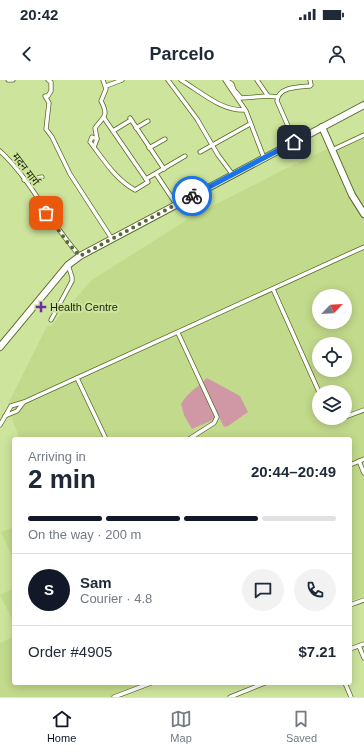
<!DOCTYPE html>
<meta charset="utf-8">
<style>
body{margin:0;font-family:Arial,"Noto Sans Devanagari",sans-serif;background:#f2f2f3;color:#1f2937;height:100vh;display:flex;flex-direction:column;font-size:15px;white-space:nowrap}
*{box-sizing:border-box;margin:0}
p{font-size:13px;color:#747a83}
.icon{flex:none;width:22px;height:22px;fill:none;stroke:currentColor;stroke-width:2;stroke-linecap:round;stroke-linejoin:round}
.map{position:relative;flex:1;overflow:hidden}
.sheet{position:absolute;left:12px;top:357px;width:340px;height:248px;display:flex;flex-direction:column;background:#fff;border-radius:4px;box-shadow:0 2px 10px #0003}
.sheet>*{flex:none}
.needle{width:26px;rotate:65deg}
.tools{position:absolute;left:312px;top:209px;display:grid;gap:8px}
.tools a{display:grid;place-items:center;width:40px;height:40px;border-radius:50%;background:#fff;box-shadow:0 2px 10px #0003;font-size:20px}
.pin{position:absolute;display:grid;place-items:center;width:34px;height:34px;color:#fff;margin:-17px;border-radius:8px;box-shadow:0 2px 6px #0006}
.courier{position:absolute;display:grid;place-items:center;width:40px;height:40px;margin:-20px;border:3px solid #1a73e8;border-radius:50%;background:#fff;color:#222;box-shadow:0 1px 5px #0007}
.summary em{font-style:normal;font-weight:700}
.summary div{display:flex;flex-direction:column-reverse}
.summary{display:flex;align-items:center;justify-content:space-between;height:68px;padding:0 16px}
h1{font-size:26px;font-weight:700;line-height:30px}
.bar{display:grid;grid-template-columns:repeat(4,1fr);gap:6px 4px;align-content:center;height:48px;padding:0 16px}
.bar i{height:5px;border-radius:3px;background:#e0e1e3}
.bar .active{background:#111827}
.bar p{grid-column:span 4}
.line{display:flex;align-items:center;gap:10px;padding:0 16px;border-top:1px solid #e0e1e3}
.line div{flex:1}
.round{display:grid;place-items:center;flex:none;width:42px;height:42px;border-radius:21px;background:#f2f2f3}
.status{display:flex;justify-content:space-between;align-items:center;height:28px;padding:0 20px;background:#fff;direction:ltr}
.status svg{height:11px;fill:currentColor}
header{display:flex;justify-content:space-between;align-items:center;height:52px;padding:0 16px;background:#fff;font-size:18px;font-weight:700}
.tab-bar{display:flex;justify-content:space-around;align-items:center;height:56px;border-top:1px solid #e0e1e3;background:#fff;font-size:11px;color:#747a83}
.tab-bar a{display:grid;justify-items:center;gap:2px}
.tab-bar .active{color:#111827}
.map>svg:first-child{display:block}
.built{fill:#c2da8b;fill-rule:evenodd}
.green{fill:#d097a5}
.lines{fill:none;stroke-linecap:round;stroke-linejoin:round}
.minor-casing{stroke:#586a26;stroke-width:5}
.trunk-casing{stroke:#586a26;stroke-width:8}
.minor{stroke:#fff;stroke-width:3.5}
.trunk{stroke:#fff;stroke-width:6}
.done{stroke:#5a673b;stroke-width:4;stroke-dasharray:0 7.2}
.route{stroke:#1a73e8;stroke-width:5}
.poi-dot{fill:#6b2fa5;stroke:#cde49c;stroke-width:1.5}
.labels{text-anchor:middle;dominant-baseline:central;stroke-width:4;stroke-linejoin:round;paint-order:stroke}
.street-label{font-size:11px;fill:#1c2307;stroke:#cde49c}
.poi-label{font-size:11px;fill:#1c2307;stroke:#cde49c;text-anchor:start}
</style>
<div class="status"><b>20:42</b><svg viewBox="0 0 49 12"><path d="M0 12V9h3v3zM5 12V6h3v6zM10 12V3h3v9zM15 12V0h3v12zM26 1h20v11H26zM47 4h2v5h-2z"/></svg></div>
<header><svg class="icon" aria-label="back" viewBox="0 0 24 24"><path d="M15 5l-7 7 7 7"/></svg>Parcelo<svg class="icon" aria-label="person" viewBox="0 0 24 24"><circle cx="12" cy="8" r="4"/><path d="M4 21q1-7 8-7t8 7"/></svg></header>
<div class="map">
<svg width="364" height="617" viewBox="0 0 364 617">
<rect width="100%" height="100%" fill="#cde49c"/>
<g class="built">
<path d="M364,52V516L350,521V359H20L7,326L47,246H51L92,200L193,136L291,86ZM319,216H345V242H319ZM319,264H345V290H319ZM319,312H345V338H319Z"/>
<path d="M14,447V481L1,452Z"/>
<path d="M14,508V543L0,515Z"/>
<path d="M14,556V603H150L116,617H0V563Z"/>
</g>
<path class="green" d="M207,298L240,316L248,332L228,346L224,347L219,337L192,349L184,335L181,324C189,311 196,309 207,298Z"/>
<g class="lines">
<defs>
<g id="minor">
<path d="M8,0H13"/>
<path d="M48,0L51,2V11L48,16H45L49,23L46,49L52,57L70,94L112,159"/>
<path d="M168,0L197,39L218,75L233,95"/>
<path d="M181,0C201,12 221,31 245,30"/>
<path d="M225,0L246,31L264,78"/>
<path d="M226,0L232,4L234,10L241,18L268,16"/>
<path d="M257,0L268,16L278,17"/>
<path d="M106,6L122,0"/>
<path d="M130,38L164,89"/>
<path d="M136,48L148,41"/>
<path d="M113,51L131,40"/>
<path d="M97,59L92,57L90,62C104,80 115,99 135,110L148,102L104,38"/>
<path d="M295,62L277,21C278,7 298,7 310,6L311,5L310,0"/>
<path d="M94,67L97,59L95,48C104,36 109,36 101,21L106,9L103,0"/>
<path d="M149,68L165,59"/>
<path d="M332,70L364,55"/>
<path d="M0,71C32,100 50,144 80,176"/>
<path d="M200,72L250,44"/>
<path d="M156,94L176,124"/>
<path d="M146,99L185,76"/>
<path d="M24,100L42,97"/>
<path d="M273,209L319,312"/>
<path d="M51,240L72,201V197L68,185"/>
<path d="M178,253L217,337L214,343L189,359"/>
<path d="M77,298L106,359"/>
<path d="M5,336L17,331L23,323"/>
<path d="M345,337L364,330"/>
<path d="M331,338L335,340L341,338"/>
<path d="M0,345L11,326L24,322L364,167"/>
<path d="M359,381L364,393"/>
<path d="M350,385L364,379"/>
<path d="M350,525L364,520"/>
<path d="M359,566L364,578"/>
<path d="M350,569L364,564"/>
<path d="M345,603L351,617"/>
<path d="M114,617L151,603"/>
<path d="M230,617L265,603"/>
</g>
<g id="trunk">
<path d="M322,47L352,115L364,134"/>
<path d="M0,267L68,185L80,176L364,25"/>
</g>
</defs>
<use href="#minor" class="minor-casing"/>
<use href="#trunk" class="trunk-casing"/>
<use href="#minor" class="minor"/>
<use href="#trunk" class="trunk"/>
</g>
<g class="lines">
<path class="done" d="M46,133L68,163L80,176L192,116"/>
<path class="route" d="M192,116L294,62"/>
</g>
<path class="poi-dot" d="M39 221h4v4h4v4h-4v4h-4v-4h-4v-4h4z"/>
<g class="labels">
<g class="street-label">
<text transform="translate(26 89) rotate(53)">मदन मार्ग</text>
</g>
<g class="poi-label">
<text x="50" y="227">Health Centre</text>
</g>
</g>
</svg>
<div class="tools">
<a><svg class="needle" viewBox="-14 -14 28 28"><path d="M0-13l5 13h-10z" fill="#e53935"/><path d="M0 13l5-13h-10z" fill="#747a83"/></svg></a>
<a><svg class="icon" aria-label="locate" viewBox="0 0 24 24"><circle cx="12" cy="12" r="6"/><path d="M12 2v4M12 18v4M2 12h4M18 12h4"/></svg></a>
<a><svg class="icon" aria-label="layers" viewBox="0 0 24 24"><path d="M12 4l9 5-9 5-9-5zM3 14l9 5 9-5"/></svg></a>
</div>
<div class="pin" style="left:46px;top:133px;background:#ea580c"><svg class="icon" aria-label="bag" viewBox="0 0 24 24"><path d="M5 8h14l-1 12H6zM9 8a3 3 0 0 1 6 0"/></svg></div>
<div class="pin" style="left:294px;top:62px;background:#1f2937"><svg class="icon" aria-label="home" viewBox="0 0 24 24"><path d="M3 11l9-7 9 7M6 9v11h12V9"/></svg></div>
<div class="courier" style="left:192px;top:116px"><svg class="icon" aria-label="bike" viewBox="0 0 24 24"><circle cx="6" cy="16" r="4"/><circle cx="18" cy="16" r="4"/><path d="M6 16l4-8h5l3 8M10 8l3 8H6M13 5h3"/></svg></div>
<section class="sheet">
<div class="summary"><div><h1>2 min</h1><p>Arriving in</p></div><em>20:44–20:49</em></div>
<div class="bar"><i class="active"></i><i class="active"></i><i class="active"></i><i></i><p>On the way · 200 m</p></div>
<div class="line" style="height:72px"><b class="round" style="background:#111827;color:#fff">S</b><div><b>Sam</b><p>Courier · 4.8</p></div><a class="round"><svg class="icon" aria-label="chat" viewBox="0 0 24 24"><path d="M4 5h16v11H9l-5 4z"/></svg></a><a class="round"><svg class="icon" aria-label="phone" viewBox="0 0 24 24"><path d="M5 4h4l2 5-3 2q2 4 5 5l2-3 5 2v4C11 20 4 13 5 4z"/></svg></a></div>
<div class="line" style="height:52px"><div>Order #4905</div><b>$7.21</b></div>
</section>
</div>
<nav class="tab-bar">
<a class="active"><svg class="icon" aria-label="home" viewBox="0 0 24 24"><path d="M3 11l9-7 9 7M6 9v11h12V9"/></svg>Home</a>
<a><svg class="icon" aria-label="map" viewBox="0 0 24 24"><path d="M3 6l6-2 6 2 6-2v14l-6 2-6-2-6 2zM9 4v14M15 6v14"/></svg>Map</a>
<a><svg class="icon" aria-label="saved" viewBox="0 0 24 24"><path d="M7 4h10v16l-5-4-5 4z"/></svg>Saved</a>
</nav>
